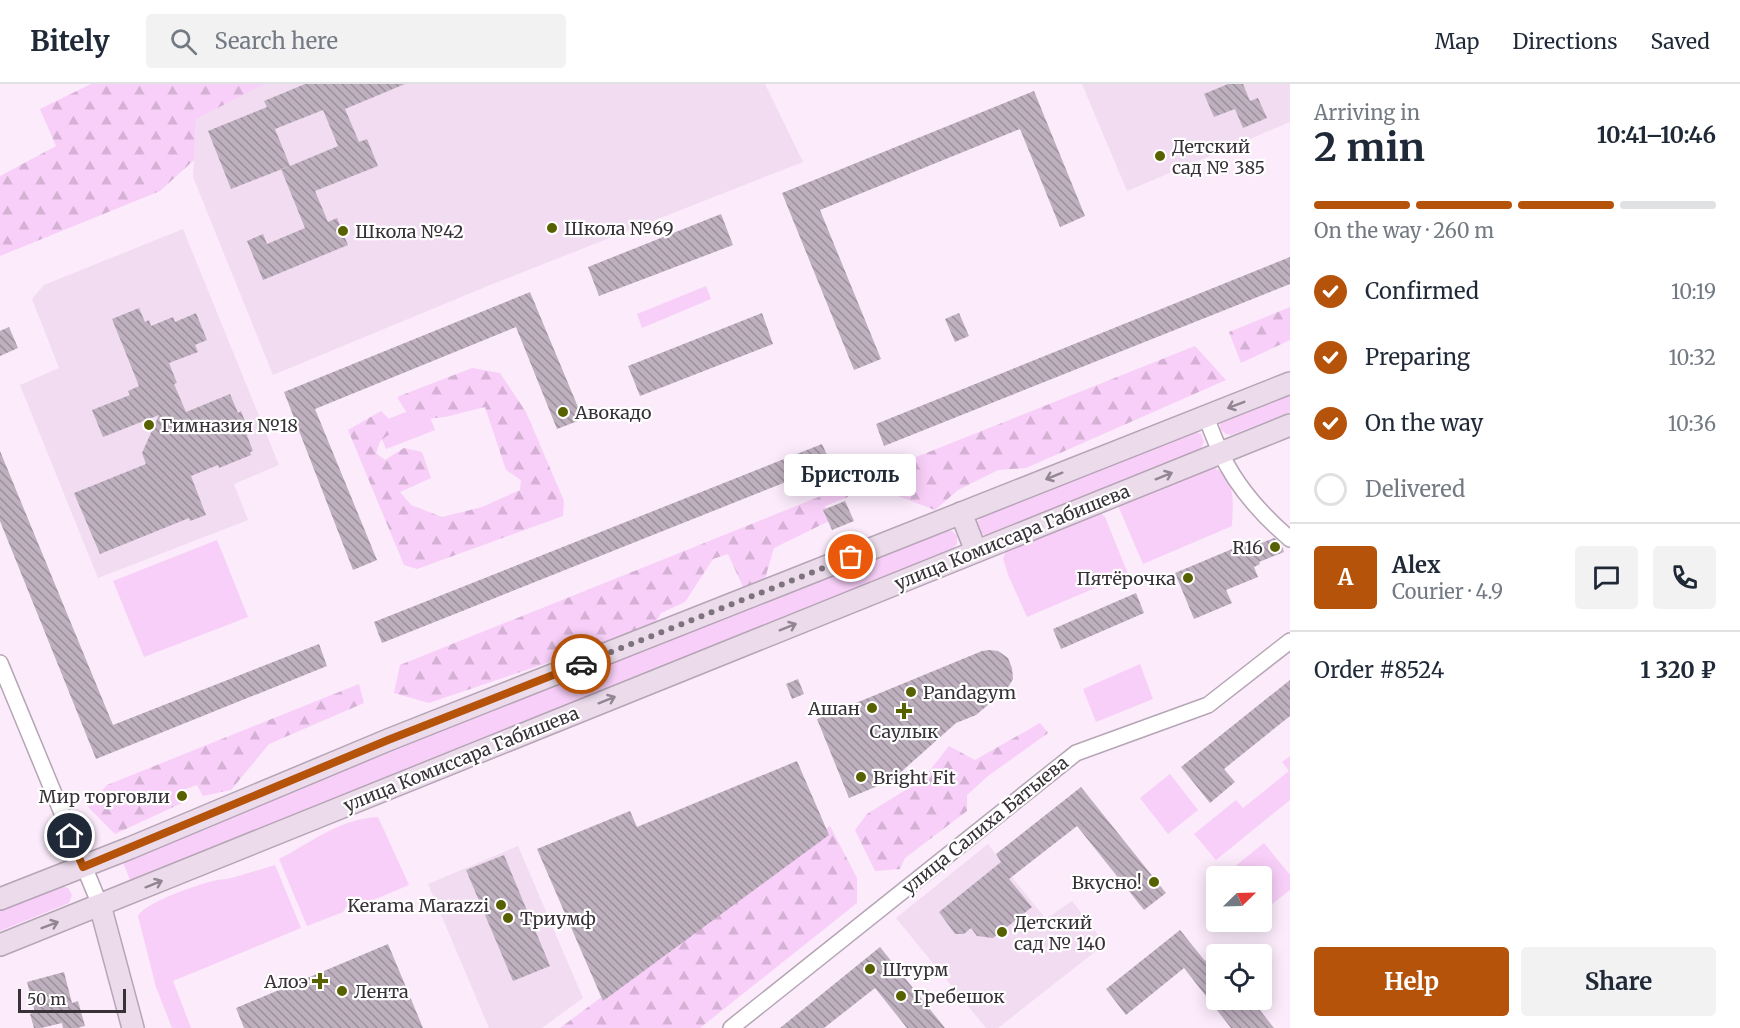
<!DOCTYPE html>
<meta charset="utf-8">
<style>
body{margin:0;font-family:Merriweather,serif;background:#f2f2f3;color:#1f2937;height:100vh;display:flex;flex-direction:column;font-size:22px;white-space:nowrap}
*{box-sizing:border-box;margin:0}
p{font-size:20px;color:#747a83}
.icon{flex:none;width:33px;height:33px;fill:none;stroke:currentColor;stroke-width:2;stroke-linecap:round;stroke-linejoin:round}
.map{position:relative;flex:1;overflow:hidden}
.details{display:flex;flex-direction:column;background:#fff;width:450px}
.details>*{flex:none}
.needle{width:39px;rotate:67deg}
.tools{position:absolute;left:1206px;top:782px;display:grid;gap:12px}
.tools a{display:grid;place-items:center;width:66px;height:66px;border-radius:6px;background:#fff;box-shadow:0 3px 15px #0003;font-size:30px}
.scale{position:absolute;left:18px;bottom:15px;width:108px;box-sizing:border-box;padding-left:6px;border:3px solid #383238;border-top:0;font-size:16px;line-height:21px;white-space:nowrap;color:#383238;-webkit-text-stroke:4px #fff;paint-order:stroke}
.pin{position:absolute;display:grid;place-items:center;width:51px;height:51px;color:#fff;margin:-26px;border:3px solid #fff;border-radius:50%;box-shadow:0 2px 6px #0007}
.courier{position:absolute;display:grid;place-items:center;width:60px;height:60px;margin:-30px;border:4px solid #b45309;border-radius:50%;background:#fff;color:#222;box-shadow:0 2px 8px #0007}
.bubble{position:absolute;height:42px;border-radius:6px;background:#fff;box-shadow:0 3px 15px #0003;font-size:20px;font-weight:700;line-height:42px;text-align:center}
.head em{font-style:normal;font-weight:700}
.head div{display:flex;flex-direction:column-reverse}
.head{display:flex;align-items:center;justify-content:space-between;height:102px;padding:0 24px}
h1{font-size:39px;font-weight:700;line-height:45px}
.bar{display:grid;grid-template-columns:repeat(4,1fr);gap:9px 6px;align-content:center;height:72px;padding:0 24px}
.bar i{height:8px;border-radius:4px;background:#e0e1e3}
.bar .active{background:#b45309}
.bar p{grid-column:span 4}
.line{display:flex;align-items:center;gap:15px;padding:0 24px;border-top:2px solid #e0e1e3}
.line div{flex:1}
.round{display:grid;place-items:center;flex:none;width:63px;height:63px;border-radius:6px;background:#f2f2f3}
ol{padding:0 24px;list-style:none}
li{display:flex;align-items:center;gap:18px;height:66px}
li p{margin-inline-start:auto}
li .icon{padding:6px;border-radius:50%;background:#b45309;color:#fff;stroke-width:4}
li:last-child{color:#747a83}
li i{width:33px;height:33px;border:3px solid #e0e1e3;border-radius:50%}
.cta{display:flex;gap:12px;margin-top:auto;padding:12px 24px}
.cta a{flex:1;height:69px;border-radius:6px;background:#b45309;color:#fff;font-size:24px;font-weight:700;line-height:69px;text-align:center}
.cta a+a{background:#f2f2f3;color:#1f2937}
header{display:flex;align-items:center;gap:36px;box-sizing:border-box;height:84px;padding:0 30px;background:#fff;border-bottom:2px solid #e0e1e3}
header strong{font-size:28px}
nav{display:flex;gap:33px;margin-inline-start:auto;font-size:21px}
.search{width:420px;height:54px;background:#f2f2f3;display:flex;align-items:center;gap:15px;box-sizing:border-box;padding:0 21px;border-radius:6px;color:#747a83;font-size:22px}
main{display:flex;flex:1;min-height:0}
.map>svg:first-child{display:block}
.built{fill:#f2dcf2}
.green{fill:#f8cff8}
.forest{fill:url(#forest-firs)}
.building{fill:url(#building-back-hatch);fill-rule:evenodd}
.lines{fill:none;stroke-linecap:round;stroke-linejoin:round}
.street-casing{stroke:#b5a5b5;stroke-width:18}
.secondary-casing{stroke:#b5a5b5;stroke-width:24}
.street{stroke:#fff;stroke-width:15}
.secondary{stroke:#ebdbeb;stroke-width:21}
.oneway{stroke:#928692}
.done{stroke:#7c737c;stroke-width:6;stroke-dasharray:0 10.8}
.route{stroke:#b45309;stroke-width:8}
.poi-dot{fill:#586100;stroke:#fff;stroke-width:2}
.labels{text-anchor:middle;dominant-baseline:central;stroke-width:4.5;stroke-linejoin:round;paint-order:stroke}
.poi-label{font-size:18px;fill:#383238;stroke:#fff;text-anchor:start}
.street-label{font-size:18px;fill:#383238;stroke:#fff}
</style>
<header>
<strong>Bitely</strong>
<div class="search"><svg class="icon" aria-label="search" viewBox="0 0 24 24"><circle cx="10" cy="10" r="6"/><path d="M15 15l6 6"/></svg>Search here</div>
<nav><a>Map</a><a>Directions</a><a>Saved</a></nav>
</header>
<main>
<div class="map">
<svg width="1290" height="944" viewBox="0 0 1290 944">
<defs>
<pattern id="forest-firs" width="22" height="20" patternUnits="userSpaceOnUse" patternTransform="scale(1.5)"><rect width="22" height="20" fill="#f8cff8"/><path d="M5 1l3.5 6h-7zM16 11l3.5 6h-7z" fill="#d5b2d5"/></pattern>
<pattern id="building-back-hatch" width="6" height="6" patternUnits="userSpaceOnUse" patternTransform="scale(1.5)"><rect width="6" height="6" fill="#bfb0bf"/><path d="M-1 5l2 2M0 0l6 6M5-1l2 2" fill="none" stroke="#9c909c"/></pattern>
</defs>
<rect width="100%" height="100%" fill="#fbebfb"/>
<g class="built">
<path d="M265,0H765L803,78L490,201L273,291L193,93L196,35Z"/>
<path d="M1082,0H1290V38L1127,107Z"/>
<path d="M183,145L279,381L234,400L248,436L98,494L20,301L59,284L32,215L44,201Z"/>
<path d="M988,760L1012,793L1046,835L1072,817L1105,860L998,944H986L896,834Z"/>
<path d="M518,762L583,914L542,944H489L428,800Z"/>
</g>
<g class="green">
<path d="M706,202L711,215L642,244L637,230Z"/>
<path d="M1290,306V328L1231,351L1226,350L1220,345V337Z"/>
<path d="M425,320L435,346L386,365L376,340Z"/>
<path d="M1193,347L1201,350L1204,358L1200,366L1197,368L988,452C980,450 977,446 977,438L982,432Z"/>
<path d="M1209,380C1237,396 1233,413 1232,442L1143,480L1119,424V420Z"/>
<path d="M1098,427L1105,433L1128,490L1027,533L1009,493L1003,475L1007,464Z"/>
<path d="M944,446L952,447L957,452V460L951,466L130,796L121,773Z"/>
<path d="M217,456L248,533L144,573L113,497Z"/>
<path d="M1140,580L1153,615L1096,638L1083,605Z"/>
<path d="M1290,672V716L1216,776L1194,750L1236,716L1243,724L1289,687L1282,678Z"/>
<path d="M1170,690L1198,726L1168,750L1140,714Z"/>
<path d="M378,733L409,801L356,823L351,821L346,823L343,828L307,842L279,775C312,758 339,735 378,733Z"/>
<path d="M1264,759L1290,791V806L1267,824L1262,817V792H1241L1234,783Z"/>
<path d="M275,781L301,844L173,897L191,944H172L156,903L138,832C145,818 200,800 217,796C223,795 229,795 235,793C249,789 262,785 275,781Z"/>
<path d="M58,801L68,804L72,811L69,819L0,847V822Z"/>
</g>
<g class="forest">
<path d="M91,0H265L196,35L194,76L160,107L0,172V92L56,62L40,25Z"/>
<path d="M1290,223V256L1241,279L1229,248Z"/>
<path d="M1195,262L1226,296L1026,384L998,386L958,406L935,426L887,408L901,379Z"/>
<path d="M472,284L500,289L526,328L564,417L563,432L417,485L404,481L348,346L381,327L398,344L380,357L376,369L385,376L404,364L422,368L431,394L400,408L411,421L442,433L482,423L520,406L521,396L506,386L485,323L445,333L417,336L405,326L397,313Z"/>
<path d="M851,400L848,413L825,422L829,437L774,464L764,498L744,505L728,470L713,475L685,518L661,529L653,543L429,619L394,609L400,581Z"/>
<path d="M359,600L364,619L269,660L231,706L203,712L197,701L180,707L182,719L115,750L88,723L107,701Z"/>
<path d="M1040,639L1048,649L988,692L967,711V727L905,774L900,785L875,787L855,746L867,730L923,695L949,662L975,676Z"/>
<path d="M830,742L857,794V819L700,944H560Z"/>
</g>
<g class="building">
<path d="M305,0H405L345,25L359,58L367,55L378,82L315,107L328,138L337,134L348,161L263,196L247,157L263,150L267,160L305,144L281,85L290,82L231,105L208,47L267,23L264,17ZM323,26L338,62L290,82L275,45Z"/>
<path d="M1228,0H1243L1250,17L1258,14L1267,34L1243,44L1235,25L1214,33L1204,10Z"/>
<path d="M1034,7L1085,132L1060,143L1020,45L820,126L881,275L854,286L782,109Z"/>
<path d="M721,130L733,161L599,212L588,183Z"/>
<path d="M1290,173V200L884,362L876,340Z"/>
<path d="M530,208L583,335L557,345L516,243L315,325L377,476L353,486L284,308Z"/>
<path d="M139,224L145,238L149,236L151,242L173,233L175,238L196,229L207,256L195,261L198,268L169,279L177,299L174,300L186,328L230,310L238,329L241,327L246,340L243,341L253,367L250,368L251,371L219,384L218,381L191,392L206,431L190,437L189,434L100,470L74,409L146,380L142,369L159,331L103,353L92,326L130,311L128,307L139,302L112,235Z"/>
<path d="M762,229L773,260L640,312L628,282Z"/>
<path d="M959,229L969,252L955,258L945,235Z"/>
<path d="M9,243L18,264L0,272V247Z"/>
<path d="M822,360L831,380L382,559L374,538Z"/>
<path d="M0,367L113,641L319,560L327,582L96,675L0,437Z"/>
<path d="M845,417L854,437L832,446L823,426Z"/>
<path d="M1274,454L1281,460L1284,468L1259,478L1260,480L1254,483L1258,493L1226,506L1232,519L1194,535L1175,489L1244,460L1247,465Z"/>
<path d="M1136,509L1144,529L1061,565L1053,545Z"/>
<path d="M989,566L998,567L1008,574L1012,584L1013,595L1007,605L976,631L956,639L892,696L849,714L817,635L982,567Z"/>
<path d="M798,595L804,610L792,615L786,600Z"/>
<path d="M1290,596V632L1224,685L1235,698L1210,719L1181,683Z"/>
<path d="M797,677L829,751L603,917L537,765L630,727L637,743Z"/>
<path d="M1081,703L1166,809L1144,826L1077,742L1009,795L1032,823L993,854L977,852L971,844L964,850H955L939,828L1001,778L996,770Z"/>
<path d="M504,771L550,882L513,897L466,786Z"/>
<path d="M1180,846L1205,877L1216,868V915H1251L1274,944H1231L1184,884L1126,931L1106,905Z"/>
<path d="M388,860L423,944H244L236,924Z"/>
<path d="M880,863L945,944H907L875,904L824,944H780Z"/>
<path d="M64,888L72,919L78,917L85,942L77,944H63L62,939L41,944H34L30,930L35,928L27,898Z"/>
</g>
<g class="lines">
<defs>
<g id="street">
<path d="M1206,332C1210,344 1215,356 1220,367C1235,401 1262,431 1290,455"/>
<path d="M0,579L100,821"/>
<path d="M731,944L1076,669L1208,621L1290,557"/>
</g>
<g id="secondary">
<path d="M961,429L976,467"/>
<path d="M0,815L130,764L388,656L1290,299"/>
<path d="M100,821L133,944"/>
<path d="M0,861L1290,341"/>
</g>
</defs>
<use href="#street" class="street-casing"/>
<use href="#secondary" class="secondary-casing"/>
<use href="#street" class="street"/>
<use href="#secondary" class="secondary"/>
</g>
<defs><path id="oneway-shaft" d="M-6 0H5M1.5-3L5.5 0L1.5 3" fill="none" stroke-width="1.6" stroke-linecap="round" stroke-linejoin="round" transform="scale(1.5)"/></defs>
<g class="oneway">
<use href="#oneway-shaft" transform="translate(1236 321) rotate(159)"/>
<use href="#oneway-shaft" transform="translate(1054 392) rotate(158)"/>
<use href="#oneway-shaft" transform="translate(1164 392) rotate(-22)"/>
<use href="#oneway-shaft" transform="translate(788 543) rotate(-22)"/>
<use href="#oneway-shaft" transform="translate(607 616) rotate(-22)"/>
<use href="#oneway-shaft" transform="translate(154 800) rotate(-22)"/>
<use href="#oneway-shaft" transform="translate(50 841) rotate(-21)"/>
</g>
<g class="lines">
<path class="done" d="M581,580L851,473"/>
<path class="route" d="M70,752L83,783L388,656L581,580"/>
</g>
<g class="poi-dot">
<circle cx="1160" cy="72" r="6"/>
<circle cx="552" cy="144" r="6"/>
<circle cx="343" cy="147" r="6"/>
<circle cx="563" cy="328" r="6"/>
<circle cx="149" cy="341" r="6"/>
<circle cx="1275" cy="463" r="6"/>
<circle cx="1188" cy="494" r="6"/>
<circle cx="911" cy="608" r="6"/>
<circle cx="872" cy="624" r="6"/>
<path d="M901 618h6v6h6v6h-6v6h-6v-6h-6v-6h6z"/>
<circle cx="861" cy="693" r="6"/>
<circle cx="182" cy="712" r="6"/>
<circle cx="1154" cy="798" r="6"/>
<circle cx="501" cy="821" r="6"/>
<circle cx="508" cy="834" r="6"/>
<circle cx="1002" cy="848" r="6"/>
<circle cx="870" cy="885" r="6"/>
<path d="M317 888h6v6h6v6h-6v6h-6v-6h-6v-6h6z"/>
<circle cx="342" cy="907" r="6"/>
<circle cx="901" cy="912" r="6"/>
</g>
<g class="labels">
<g class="poi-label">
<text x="1172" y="62">Детский<tspan x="1172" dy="21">сад № 385</tspan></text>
<text x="564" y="144">Школа №69</text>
<text x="355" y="147">Школа №42</text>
<text x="575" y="328">Авокадо</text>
<text x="161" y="341">Гимназия №18</text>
<text x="1263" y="463" text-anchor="end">R16</text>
<text x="1176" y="494" text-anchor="end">Пятёрочка</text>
<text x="923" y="608">Pandagym</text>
<text x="860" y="624" text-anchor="end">Ашан</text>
<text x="904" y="647" text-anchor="middle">Саулык</text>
<text x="873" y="693">Bright Fit</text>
<text x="170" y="712" text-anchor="end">Мир торговли</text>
<text x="1142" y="798" text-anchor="end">Вкусно!</text>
<text x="489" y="821" text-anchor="end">Kerama Marazzi</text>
<text x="520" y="834">Триумф</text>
<text x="1014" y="838">Детский<tspan x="1014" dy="21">сад № 140</tspan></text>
<text x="882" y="885">Штурм</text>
<text x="308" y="897" text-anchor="end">Алоэ</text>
<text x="354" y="907">Лента</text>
<text x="913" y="912">Гребешок</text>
</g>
<g class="street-label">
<text transform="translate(1012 453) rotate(-22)">улица Комиссара Габишева</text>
<text transform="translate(461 675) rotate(-22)">улица Комиссара Габишева</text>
<text transform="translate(985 741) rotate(-39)">улица Салиха Батыева</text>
</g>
</g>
</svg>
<div class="tools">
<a><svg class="needle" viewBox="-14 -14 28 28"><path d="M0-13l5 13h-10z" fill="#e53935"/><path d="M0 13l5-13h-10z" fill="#747a83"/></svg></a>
<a><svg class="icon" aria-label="locate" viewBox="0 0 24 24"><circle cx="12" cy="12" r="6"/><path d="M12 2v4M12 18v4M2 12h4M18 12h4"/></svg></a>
</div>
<div class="scale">50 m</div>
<div class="pin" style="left:851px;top:473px;background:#ea580c"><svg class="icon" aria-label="bag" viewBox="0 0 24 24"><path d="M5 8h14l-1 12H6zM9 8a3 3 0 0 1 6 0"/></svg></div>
<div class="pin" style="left:70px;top:752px;background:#1f2937"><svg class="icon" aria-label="home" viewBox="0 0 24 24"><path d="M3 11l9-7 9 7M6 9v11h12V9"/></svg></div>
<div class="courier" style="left:581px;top:580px"><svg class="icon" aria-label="car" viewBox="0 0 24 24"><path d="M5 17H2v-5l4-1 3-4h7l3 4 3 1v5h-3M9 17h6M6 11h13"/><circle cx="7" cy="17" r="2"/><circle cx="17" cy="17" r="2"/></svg></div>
<div class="bubble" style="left:784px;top:370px;width:132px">Бристоль</div>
</div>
<section class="details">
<div class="head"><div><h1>2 min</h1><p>Arriving in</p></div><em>10:41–10:46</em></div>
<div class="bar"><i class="active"></i><i class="active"></i><i class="active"></i><i></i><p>On the way · 260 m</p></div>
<ol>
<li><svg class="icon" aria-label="check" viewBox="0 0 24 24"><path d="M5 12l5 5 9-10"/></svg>Confirmed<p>10:19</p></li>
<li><svg class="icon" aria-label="check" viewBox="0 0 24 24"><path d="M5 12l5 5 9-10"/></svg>Preparing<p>10:32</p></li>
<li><svg class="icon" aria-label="check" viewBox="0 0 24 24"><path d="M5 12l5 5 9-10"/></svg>On the way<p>10:36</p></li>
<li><i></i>Delivered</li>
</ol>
<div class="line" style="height:108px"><b class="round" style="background:#b45309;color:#fff">A</b><div><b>Alex</b><p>Courier · 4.9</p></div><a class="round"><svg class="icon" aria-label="chat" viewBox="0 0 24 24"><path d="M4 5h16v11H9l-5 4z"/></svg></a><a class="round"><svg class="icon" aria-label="phone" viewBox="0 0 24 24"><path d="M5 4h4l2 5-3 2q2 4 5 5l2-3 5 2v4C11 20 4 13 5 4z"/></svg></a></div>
<div class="line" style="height:78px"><div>Order #8524</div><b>1 320 ₽</b></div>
<div class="cta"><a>Help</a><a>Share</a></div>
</section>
</main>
